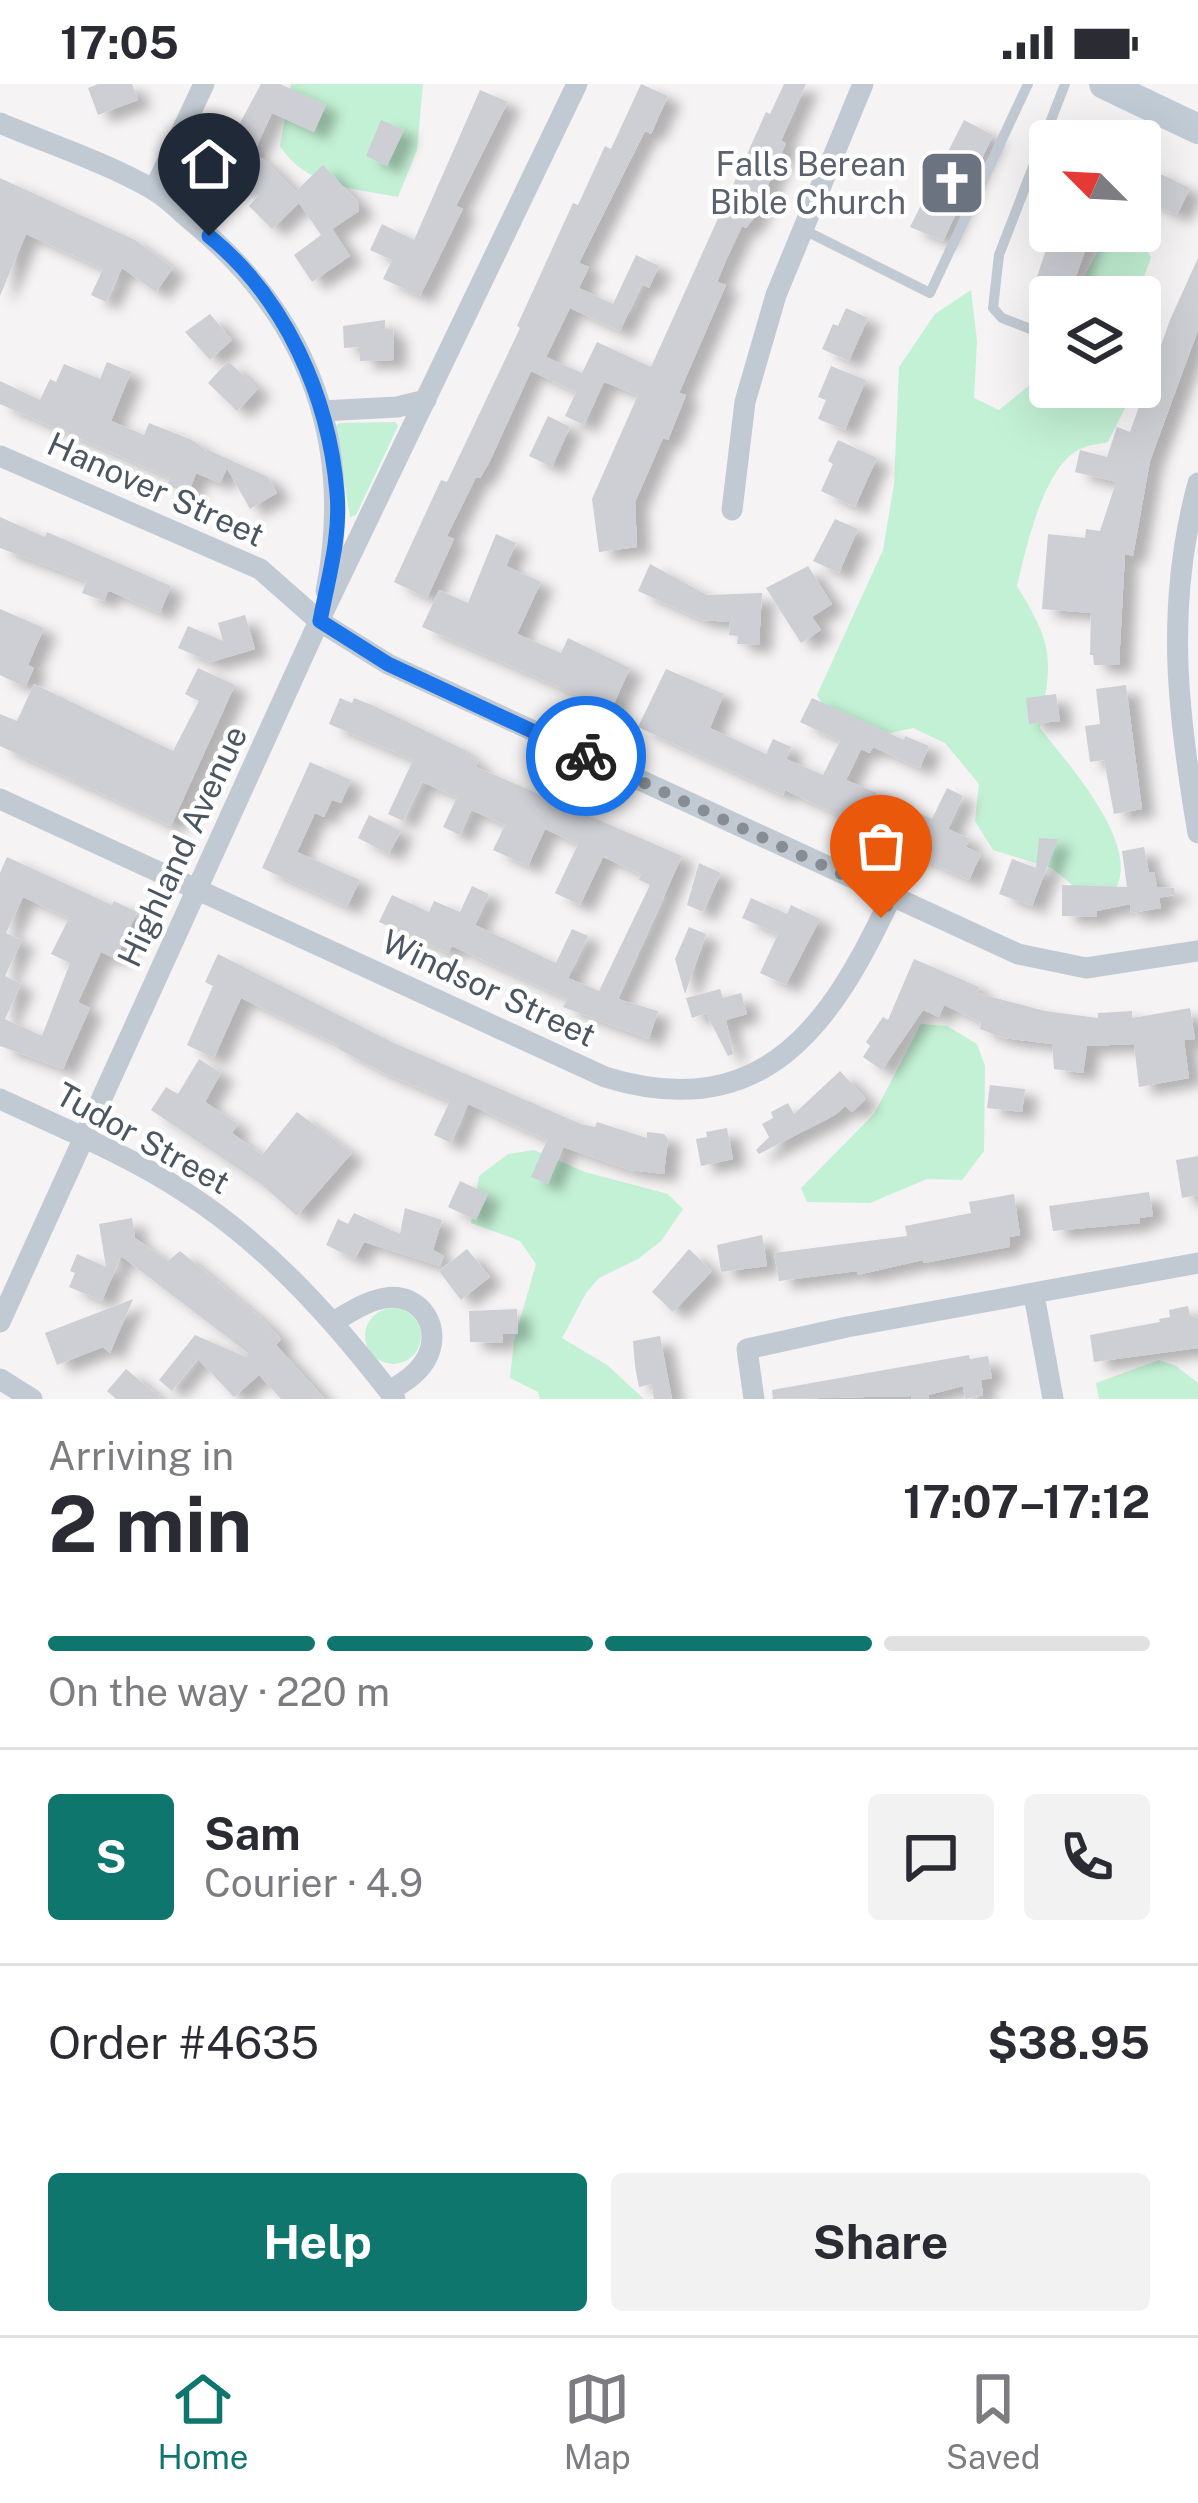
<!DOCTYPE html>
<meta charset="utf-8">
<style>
body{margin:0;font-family:"Public Sans",sans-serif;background:#f2f2f3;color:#2b2b33;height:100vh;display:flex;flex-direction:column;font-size:45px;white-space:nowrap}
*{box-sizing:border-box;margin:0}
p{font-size:39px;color:#7c7c81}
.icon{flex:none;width:66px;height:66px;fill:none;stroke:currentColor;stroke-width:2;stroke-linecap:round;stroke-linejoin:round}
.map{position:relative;height:1315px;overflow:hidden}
.panel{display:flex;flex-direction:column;background:#fff;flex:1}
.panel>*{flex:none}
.needle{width:78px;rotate:294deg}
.tools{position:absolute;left:1029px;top:36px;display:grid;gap:24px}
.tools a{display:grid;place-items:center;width:132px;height:132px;border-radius:12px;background:#fff;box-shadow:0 12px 48px #0002;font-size:60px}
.pin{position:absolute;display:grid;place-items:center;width:102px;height:102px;color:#fff;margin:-123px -51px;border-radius:50% 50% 50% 0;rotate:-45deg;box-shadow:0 0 12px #0007}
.pin .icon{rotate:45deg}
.courier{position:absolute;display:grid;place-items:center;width:120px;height:120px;margin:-60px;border:9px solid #1a73e8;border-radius:50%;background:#fff;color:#222;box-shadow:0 3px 15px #0007}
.summary em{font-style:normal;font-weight:700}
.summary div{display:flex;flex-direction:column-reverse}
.summary{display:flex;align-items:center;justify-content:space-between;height:204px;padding:0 48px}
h1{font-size:78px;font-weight:700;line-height:90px}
.bar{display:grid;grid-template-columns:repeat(4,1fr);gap:18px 12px;align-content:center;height:144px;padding:0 48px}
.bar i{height:15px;border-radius:9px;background:#e1e1e2}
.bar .on{background:#0f766e}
.bar p{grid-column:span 4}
.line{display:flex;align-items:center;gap:30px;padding:0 48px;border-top:3px solid #e1e1e2}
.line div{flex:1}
.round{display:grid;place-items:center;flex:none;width:126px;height:126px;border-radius:12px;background:#f2f2f3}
.action{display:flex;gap:24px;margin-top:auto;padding:24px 48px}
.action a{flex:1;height:138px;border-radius:12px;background:#0f766e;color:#fff;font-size:48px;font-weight:700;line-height:138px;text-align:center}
.action a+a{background:#f2f2f3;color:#2b2b33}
.status{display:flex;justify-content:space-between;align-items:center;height:84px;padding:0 60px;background:#fff;direction:ltr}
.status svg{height:33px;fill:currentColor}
.dock{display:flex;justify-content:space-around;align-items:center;height:168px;border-top:3px solid #e1e1e2;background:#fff;font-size:33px;color:#7c7c81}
.dock a{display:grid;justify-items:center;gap:6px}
.dock .on{color:#0f766e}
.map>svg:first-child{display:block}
.green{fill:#c3f1d5}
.building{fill:#cdcfd5;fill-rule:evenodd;filter:url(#shadow)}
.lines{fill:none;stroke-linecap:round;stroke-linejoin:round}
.lane{stroke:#c1cad2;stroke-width:10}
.street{stroke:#c1cad2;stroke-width:21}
.secondary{stroke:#c1cbd6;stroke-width:30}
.done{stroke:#868d94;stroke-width:12;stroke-dasharray:0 21.6}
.route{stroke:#1a73e8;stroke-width:15}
.labels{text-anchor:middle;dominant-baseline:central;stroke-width:9;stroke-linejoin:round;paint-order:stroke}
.worship-label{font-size:33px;fill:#5b616d;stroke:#fff;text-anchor:end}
.street-label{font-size:33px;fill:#4a5661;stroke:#fff}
</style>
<div class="status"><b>17:05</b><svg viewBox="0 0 49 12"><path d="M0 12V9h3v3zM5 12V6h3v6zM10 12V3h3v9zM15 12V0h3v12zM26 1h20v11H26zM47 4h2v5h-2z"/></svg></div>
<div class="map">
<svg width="1198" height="1315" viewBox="0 0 1198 1315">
<defs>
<filter id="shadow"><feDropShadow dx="13" dy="8" stdDeviation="6" flood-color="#0004"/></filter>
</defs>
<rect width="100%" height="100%" fill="#f5f3f3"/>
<g class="green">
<path d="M291,0H423L417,66L398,113C353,104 306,103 280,62Z"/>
<path d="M1108,147H1135L1151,173L1137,213H1074Z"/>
<path d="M971,206L977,257L974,314L999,326L1041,292L1050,268V303H1104L1102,309L1125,324L1108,358C1100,360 1088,361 1080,365C1043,383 1026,465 1017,502C1055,564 1052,574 1040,644C1066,678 1138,756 1117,802C1113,810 1104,816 1097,822L1052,784L993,766L975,737L979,700L945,659L913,644L872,653L838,649L817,611L883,466L894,400L899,283L935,230Z"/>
<path d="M395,338L398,342L356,431L350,433L335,342L340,339Z"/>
<path d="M921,940L947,942L977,960L985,982L984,1067L962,1096L927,1095L870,1119L807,1118L801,1104L874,1030Z"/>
<path d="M534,1066L585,1088L668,1110L683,1125L661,1157L638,1175L599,1194L586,1209L562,1254L607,1281L644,1315H540L538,1308L510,1294L514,1257L536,1180L520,1157L471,1139L479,1092L508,1070Z"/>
<circle cx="393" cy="1252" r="28"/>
<path d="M1159,1276L1176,1282L1198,1299V1315H1099L1096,1299Z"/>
</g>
<g class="building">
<path d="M98,0H132L138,16L98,31L88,4Z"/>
<path d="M261,0H280L326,21L314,48L272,29L253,70L265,76L296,107L323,81L359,119V127L332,145L350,172L312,198L294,171L321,151L299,119L272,145L249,122L259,111L213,89Z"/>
<path d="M641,0L668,12L651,50L645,47L579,179L589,183L579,204L613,220L636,171L659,182L649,204L642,200L620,247L570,224L546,273L582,289L597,258L651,283L766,28L770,30L784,0H806L781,57L786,59L754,134L746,144L742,142L726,176L717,198L726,201L679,309L686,311L668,356L663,354L635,418L637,463L599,468L592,415L638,311L604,298L584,341L565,332L576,308L531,287L489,379L480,394L476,393L447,452L454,455L427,514L394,498L441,396L447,398L520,244L517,242L573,119L578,121L605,62L611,65Z"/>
<path d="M480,6L508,18L456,122L463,125L420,212L383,195L392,176L370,166L382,140L414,156Z"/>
<path d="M381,36L404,46L387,82L366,72Z"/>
<path d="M964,36L993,51L943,157L910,143Z"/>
<path d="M1150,85L1190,104L1177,131L1140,113Z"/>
<path d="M0,94L135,156L173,184L156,208L122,184L106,218L91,211L103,185L26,150L0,212Z"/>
<path d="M1052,147H1092L1072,204L1037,193Z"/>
<path d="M1198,174V246L1150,377L1133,472L1125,470L1119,581H1094L1093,571H1090L1091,529L1042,525L1048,450L1085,454L1086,445L1100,447L1116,398L1075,388L1080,366L1107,373L1117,343L1130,348L1170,236Z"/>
<path d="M846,224L868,234L849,277L822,265L833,240L838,242Z"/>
<path d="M210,230L232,256L210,276L185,248Z"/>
<path d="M385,236V246H393L394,276L360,277V263L344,264L343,242Z"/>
<path d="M228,277L258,305L237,327L208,299Z"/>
<path d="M107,278L131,288L111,337L144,351L149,339L192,356L203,364L199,368L208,366L268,393L277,409L250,425L227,384L220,399L196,389L188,410L167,401L170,394L0,320V297L40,316L50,295L56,298L64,280L100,295Z"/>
<path d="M831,282L866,296L845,346L818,335L826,316L818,313Z"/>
<path d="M548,332L570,343L552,383L529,372Z"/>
<path d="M838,356L877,374L855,423L821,407L833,380L828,377Z"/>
<path d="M0,433L45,453L47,448L171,502L160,529L112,508L108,507L104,517L82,509L87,497L0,464Z"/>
<path d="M835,435L858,445L839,489L813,477Z"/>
<path d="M496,450L516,459L506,482L541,498L517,550L561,569L568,554L630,584L611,626L422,543L439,506L468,519Z"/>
<path d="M650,480L707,511L762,509L759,561L737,560L738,552L729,551L730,538L702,536L638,507Z"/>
<path d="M808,482L832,520L812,533L821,546L801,559L766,504Z"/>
<path d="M0,525L44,544L28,581L34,584L25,603L0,591Z"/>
<path d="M245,531L255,565L211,578L178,564L188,542L223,557L218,539Z"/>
<path d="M198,584L235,601L171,742L0,662V630L17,637L34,600L173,667L199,617L185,610Z"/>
<path d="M666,585L724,610L710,644L766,670L773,655L791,663L786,675L823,691L840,657L800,638L812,614L904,656L905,652L929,662L920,684L873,663L870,669L861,665L846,696L877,709L874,717L905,730L908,724L932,735L947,704L963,712L948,745L970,755L966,763L981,770L969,796L844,740L847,735L785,706L783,711L638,643Z"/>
<path d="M1126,601L1142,725L1114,730L1104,676L1090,678L1085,642L1100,640L1096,605Z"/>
<path d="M1056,610L1060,637L1029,640L1026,614Z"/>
<path d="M340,614L352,619L354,614L372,621L467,667L465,671L478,677L476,683L682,772L618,915L658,927L649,955L563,923L567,915L452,862L448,869L379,838L392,811L429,828L434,817L460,828L472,802L489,810L475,841L556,879L572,845L588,852L568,894L599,907L650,801L639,796L641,790L603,773L580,821L555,809L578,760L545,745L528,782L493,766L505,741L471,726L460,751L443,743L457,713L422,698L403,737L388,730L413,676L329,640Z"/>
<path d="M310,678L351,696L341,719L332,716L324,733L315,729L297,768L360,796L347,823L262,784Z"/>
<path d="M369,731L401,747L389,770L358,754Z"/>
<path d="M1039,754L1058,755L1032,822L999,810L1012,775L1036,784Z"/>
<path d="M1144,763L1149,789L1154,788L1157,803L1174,804V811L1159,814L1161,824L1131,829L1130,820L1097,827V833L1062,832V801L1127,803L1122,767Z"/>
<path d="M7,773L112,821L114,817L137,828L116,875L101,868L78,918L90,924L63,985L0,962V789ZM23,813L69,834L51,870L70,879L42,952L5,935L21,900L5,892L22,856L6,849Z"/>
<path d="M699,779L721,789L703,828L687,821Z"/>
<path d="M751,814L787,830L791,821L820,835L786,901L760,889L778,850L742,834Z"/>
<path d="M689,843L706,850L685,910L675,875Z"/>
<path d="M218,870L394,959L581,1040L595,1043L597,1038L647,1054V1048L664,1050L668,1055L664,1090L630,1086L563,1063L548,1100L531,1093L547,1056L468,1020L451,1059L434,1051L450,1017L382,988L337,964L339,961L241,914L214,974L187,961L213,902L205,898Z"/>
<path d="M914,875L979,903L977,909L1045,927L1098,934V929L1132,927V934L1190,924L1195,955L1184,956L1189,994L1139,1003L1134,960L1087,962L1083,989L1054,985L1052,960L1004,954L980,945L981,938L944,921L939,933L923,926L882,986L863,973L870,962L866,958L883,933L888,936Z"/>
<path d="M720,905L723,914L741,909L747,930L726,936L733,970L728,972L706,929L692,934L686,914Z"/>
<path d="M199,975L221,989L205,1018L238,1040L232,1049L262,1071L297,1028L352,1069L297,1132L261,1100L151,1026L166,1003L178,1010Z"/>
<path d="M840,987L866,1015L852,1028L845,1022L835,1031L759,1070L756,1066L769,1053L762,1040L773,1034L771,1028L788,1019L794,1030Z"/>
<path d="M990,1001L1025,1005L1022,1028L987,1024Z"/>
<path d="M727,1044L733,1075L701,1082L696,1055L707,1053L706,1048Z"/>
<path d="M1198,1072V1111L1182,1114L1176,1076Z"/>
<path d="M460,1097L488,1110L476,1136L448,1123Z"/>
<path d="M1149,1108L1153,1132L1139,1134L1140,1139L1053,1147L1049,1122Z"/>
<path d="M1014,1110L1020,1151L1010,1153L1009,1163L924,1179L923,1176L857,1191V1187L779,1197L774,1169L907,1152L905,1142L971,1129L969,1118Z"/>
<path d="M405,1124L442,1136L433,1166L444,1172L440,1182L364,1158L355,1175L326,1161L338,1135L348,1140L354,1129L400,1150Z"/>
<path d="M132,1134L135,1154L168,1177L180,1167L263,1236L281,1255L276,1261L325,1315H281L259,1291L234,1313L198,1275L172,1307L159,1296L195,1251L246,1273L248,1269L121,1172L102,1217L69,1203L75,1189L70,1187L77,1170L106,1183L99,1140Z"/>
<path d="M762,1151L767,1182L721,1188L717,1161Z"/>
<path d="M467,1165L490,1193L461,1216L439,1187Z"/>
<path d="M689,1165L712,1187L673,1228L652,1208Z"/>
<path d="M133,1215L110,1269L103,1263L57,1281L45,1249Z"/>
<path d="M1188,1222L1190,1232L1198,1234V1264L1094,1278L1090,1251L1160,1238L1159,1235L1170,1233L1169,1226Z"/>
<path d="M517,1225L518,1250H502L503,1259L470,1258L469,1227Z"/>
<path d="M660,1252L672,1315H654L652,1300L639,1303L635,1282L633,1257Z"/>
<path d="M969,1271L970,1275L988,1272L992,1294L981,1296L983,1311L965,1315L963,1302L928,1311L929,1315H912L911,1312L773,1315L772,1306Z"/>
<path d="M126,1285L162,1315H116L107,1307Z"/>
</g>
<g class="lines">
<g class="lane">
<path d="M804,146L930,209L1028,0"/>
<path d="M1041,249L1002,234L993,224L999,171L1065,0"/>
</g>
<g class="street">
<path d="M0,39C49,60 105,78 152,105C167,114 181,128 194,139C310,235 355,361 326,507"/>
<path d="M154,106L204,0"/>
<path d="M322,327L397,323L426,316"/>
<path d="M0,372L260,485L319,537L388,580L1018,870L1086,884L1198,867"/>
<path d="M1198,399C1165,521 1177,627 1198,749"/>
<path d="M732,426L745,318L776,211L863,0"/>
<path d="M0,715L605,993C764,1042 832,940 891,813"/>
<path d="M0,1015C62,1044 126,1070 183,1107C268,1161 334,1236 395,1315"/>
<path d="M1034,1211L1053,1315"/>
<path d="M0,1238L319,537L577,0"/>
<path d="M333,1238C349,1229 366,1217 385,1214C422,1208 444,1246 425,1277C416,1291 403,1299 389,1307"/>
<path d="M0,1295L32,1315"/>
<path d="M754,1315L747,1265L847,1243L1198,1179"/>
</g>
<path class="secondary" d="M1104,0L1198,45"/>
</g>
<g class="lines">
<path class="done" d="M586,672L891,813L881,834"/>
<path class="route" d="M209,152C285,214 329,312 337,409C341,452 328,495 320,537L388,580L586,672"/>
</g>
<defs>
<symbol id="church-square" viewBox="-11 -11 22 22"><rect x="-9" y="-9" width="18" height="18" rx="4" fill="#6b7280" stroke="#fff"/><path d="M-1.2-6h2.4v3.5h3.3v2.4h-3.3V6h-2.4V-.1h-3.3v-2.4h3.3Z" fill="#fff"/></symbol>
</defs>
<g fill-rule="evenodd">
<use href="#church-square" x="914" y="61" width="76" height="76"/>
</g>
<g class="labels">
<g class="worship-label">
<text x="906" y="80">Falls Berean<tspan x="906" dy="38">Bible Church</tspan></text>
</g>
<g class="street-label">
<text transform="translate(156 405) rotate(24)">Hanover Street</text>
<text transform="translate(182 762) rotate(-65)">Highland Avenue</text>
<text transform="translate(489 904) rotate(25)">Windsor Street</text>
<text transform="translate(143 1054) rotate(29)">Tudor Street</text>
</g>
</g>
</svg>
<div class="tools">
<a><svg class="needle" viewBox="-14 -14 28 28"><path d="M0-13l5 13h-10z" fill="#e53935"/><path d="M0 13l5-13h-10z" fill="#7c7c81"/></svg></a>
<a><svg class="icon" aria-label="layers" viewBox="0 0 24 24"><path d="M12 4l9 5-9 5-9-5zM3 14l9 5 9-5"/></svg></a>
</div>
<div class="pin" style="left:881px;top:834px;background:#ea580c"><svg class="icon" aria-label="bag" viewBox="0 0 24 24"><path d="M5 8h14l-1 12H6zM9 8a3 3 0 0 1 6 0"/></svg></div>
<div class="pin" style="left:209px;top:152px;background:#1f2937"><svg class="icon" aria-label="home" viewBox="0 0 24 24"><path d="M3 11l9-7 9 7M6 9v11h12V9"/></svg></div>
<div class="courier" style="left:586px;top:672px"><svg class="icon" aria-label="bike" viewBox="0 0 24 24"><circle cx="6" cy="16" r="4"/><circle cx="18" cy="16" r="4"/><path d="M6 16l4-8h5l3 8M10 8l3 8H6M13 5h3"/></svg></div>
</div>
<section class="panel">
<div class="summary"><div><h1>2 min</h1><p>Arriving in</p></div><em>17:07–17:12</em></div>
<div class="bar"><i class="on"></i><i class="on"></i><i class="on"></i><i></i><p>On the way · 220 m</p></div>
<div class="line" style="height:216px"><b class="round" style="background:#0f766e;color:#fff">S</b><div><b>Sam</b><p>Courier · 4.9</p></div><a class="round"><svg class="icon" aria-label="chat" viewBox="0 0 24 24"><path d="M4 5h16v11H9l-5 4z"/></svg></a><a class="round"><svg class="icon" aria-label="phone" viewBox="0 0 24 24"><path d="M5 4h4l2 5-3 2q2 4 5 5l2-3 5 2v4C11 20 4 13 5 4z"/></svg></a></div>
<div class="line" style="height:156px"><div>Order #4635</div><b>$38.95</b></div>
<div class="action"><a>Help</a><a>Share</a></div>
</section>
<nav class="dock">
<a class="on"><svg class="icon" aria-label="home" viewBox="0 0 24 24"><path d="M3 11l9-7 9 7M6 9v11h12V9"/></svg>Home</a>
<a><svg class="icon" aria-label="map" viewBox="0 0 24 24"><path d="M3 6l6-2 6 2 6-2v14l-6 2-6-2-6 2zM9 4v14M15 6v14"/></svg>Map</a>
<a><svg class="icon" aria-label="saved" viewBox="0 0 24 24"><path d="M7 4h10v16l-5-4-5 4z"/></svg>Saved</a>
</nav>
